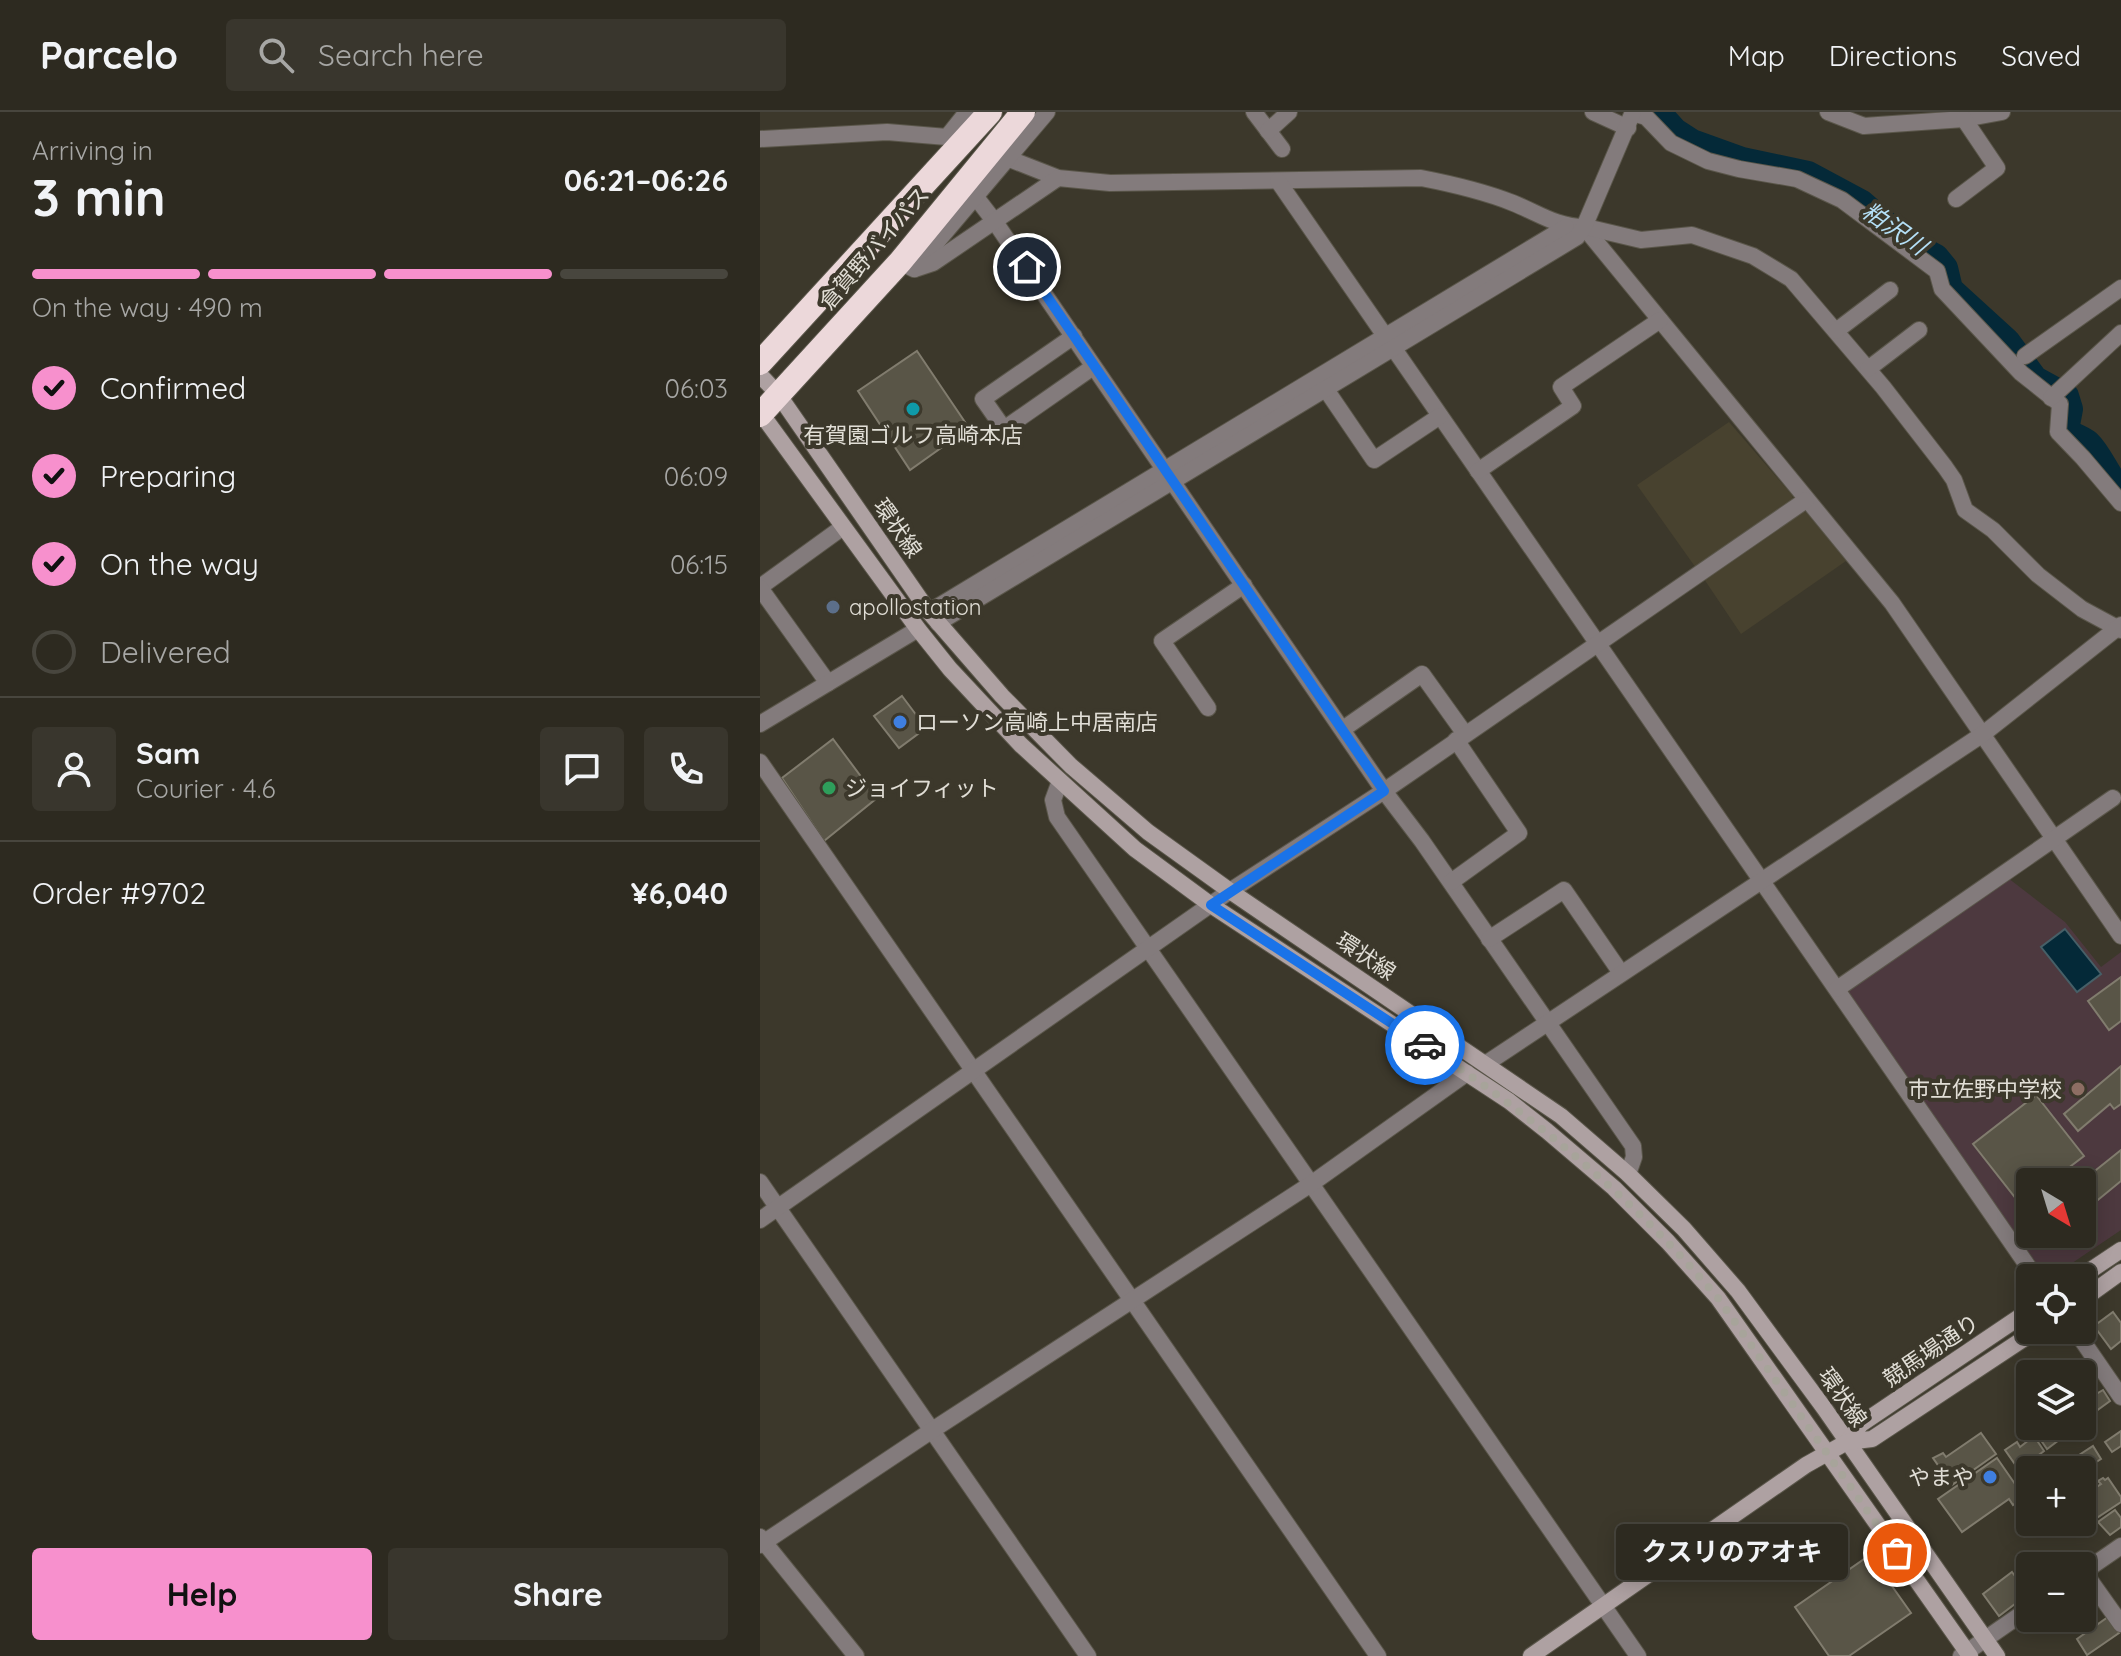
<!DOCTYPE html>
<meta charset="utf-8">
<style>
body{margin:0;font-family:Quicksand,"Noto Sans JP",sans-serif;background:#39362d;color:#f1f3f6;height:100vh;display:flex;flex-direction:column;font-size:30px;white-space:nowrap}
*{box-sizing:border-box;margin:0}
p{font-size:26px;color:#a7a7a5}
.icon{flex:none;width:44px;height:44px;fill:none;stroke:currentColor;stroke-width:2;stroke-linecap:round;stroke-linejoin:round}
.map{position:relative;flex:1;overflow:hidden}
.side{display:flex;flex-direction:column;background:#2d2a20;width:760px}
.side>*{flex:none}
.needle{width:52px;rotate:142deg}
.tools{position:absolute;left:1256px;top:1056px;display:grid;gap:16px}
.tools a{display:grid;place-items:center;width:80px;height:80px;border-radius:8px;background:#2d2a20;box-shadow:0 4px 20px #0003,0 0 0 2px #48463e;font-size:40px}
.pin{position:absolute;display:grid;place-items:center;width:68px;height:68px;color:#fff;margin:-34px;border:4px solid #fff;border-radius:50%;box-shadow:0 2px 8px #0007}
.courier{position:absolute;display:grid;place-items:center;width:80px;height:80px;margin:-40px;border:6px solid #1a73e8;border-radius:50%;background:#fff;color:#222;box-shadow:0 2px 10px #0007}
.bubble{position:absolute;height:56px;border-radius:8px;background:#2d2a20;box-shadow:0 4px 20px #0003,0 0 0 2px #48463e;font-size:26px;font-weight:700;line-height:56px;text-align:center}
.summary em{font-style:normal;font-weight:700}
.summary div{display:flex;flex-direction:column-reverse}
.summary{display:flex;align-items:center;justify-content:space-between;height:136px;padding:0 32px}
h1{font-size:52px;font-weight:700;line-height:60px}
.bar{display:grid;grid-template-columns:repeat(4,1fr);gap:12px 8px;align-content:center;height:96px;padding:0 32px}
.bar i{height:10px;border-radius:6px;background:#48463e}
.bar .active{background:#f790cd}
.bar p{grid-column:span 4}
.line{display:flex;align-items:center;gap:20px;padding:0 32px;border-top:2px solid #48463e}
.line div{flex:1}
.round{display:grid;place-items:center;flex:none;width:84px;height:84px;border-radius:8px;background:#39362d}
ol{padding:0 32px;list-style:none}
li{display:flex;align-items:center;gap:24px;height:88px}
li p{margin-inline-start:auto}
li .icon{padding:8px;border-radius:50%;background:#f790cd;color:#111;stroke-width:4}
li:last-child{color:#a7a7a5}
li i{width:44px;height:44px;border:4px solid #48463e;border-radius:50%}
.primary-button{display:flex;gap:16px;margin-top:auto;padding:16px 32px}
.primary-button a{flex:1;height:92px;border-radius:8px;background:#f790cd;color:#111;font-size:32px;font-weight:700;line-height:92px;text-align:center}
.primary-button a+a{background:#39362d;color:#f1f3f6}
header{display:flex;align-items:center;gap:48px;box-sizing:border-box;height:112px;padding:0 40px;background:#2d2a20;border-bottom:2px solid #48463e}
header strong{font-size:38px}
nav{display:flex;gap:44px;margin-inline-start:auto;font-size:28px}
.search{width:560px;height:72px;background:#39362d;display:flex;align-items:center;gap:20px;box-sizing:border-box;padding:0 28px;border-radius:8px;color:#a7a7a5;font-size:30px}
main{display:flex;flex:1;min-height:0}
.map>svg:first-child{display:block}
.built{fill:#48422f}
.education{fill:#4d393f;fill-rule:evenodd}
.water{fill:#042938;stroke:#465f67;stroke-width:2}
.lines{fill:none;stroke-linecap:round;stroke-linejoin:round}
.river{stroke:#042938;stroke-width:26}
.building{fill:#595547;stroke:#817c6e;stroke-width:2}
.street-casing{stroke:#5a564a;stroke-width:18}
.secondary-casing{stroke:#5a564a;stroke-width:18}
.highway-casing{stroke:#5a564a;stroke-width:26}
.street{stroke:#837b7c;stroke-width:16}
.secondary{stroke:#aea1a2;stroke-width:16}
.highway{stroke:#ecd8da;stroke-width:24}
.done{stroke:#a7a49a;stroke-width:8;stroke-dasharray:0 14.4}
.route{stroke:#1a73e8;stroke-width:10}
.culture-dot{fill:#0f9aa8;stroke:#3c382b;stroke-width:3}
.service-dot{fill:#5c6f8a;stroke:#3c382b;stroke-width:3}
.shop-dot{fill:#3f7fe0;stroke:#3c382b;stroke-width:3}
.leisure-dot{fill:#2e9e5b;stroke:#3c382b;stroke-width:3}
.education-dot{fill:#8d6e63;stroke:#3c382b;stroke-width:3}
.labels{text-anchor:middle;dominant-baseline:central;stroke-width:8;stroke-linejoin:round;paint-order:stroke}
.street-label{font-size:22px;fill:#e1ded6;stroke:#3c382b}
.poi-label{font-size:22px;fill:#e1ded6;stroke:#3c382b;text-anchor:start}
.water-label{font-size:24px;font-style:italic;fill:#b4dff6;stroke:#3c382b}
</style>
<header>
<strong>Parcelo</strong>
<div class="search"><svg class="icon" aria-label="search" viewBox="0 0 24 24"><circle cx="10" cy="10" r="6"/><path d="M15 15l6 6"/></svg>Search here</div>
<nav><a>Map</a><a>Directions</a><a>Saved</a></nav>
</header>
<main>
<section class="side">
<div class="summary"><div><h1>3 min</h1><p>Arriving in</p></div><em>06:21–06:26</em></div>
<div class="bar"><i class="active"></i><i class="active"></i><i class="active"></i><i></i><p>On the way · 490 m</p></div>
<ol>
<li><svg class="icon" aria-label="check" viewBox="0 0 24 24"><path d="M5 12l5 5 9-10"/></svg>Confirmed<p>06:03</p></li>
<li><svg class="icon" aria-label="check" viewBox="0 0 24 24"><path d="M5 12l5 5 9-10"/></svg>Preparing<p>06:09</p></li>
<li><svg class="icon" aria-label="check" viewBox="0 0 24 24"><path d="M5 12l5 5 9-10"/></svg>On the way<p>06:15</p></li>
<li><i></i>Delivered</li>
</ol>
<div class="line" style="height:144px"><a class="round"><svg class="icon" aria-label="person" viewBox="0 0 24 24"><circle cx="12" cy="8" r="4"/><path d="M4 21q1-7 8-7t8 7"/></svg></a><div><b>Sam</b><p>Courier · 4.6</p></div><a class="round"><svg class="icon" aria-label="chat" viewBox="0 0 24 24"><path d="M4 5h16v11H9l-5 4z"/></svg></a><a class="round"><svg class="icon" aria-label="phone" viewBox="0 0 24 24"><path d="M5 4h4l2 5-3 2q2 4 5 5l2-3 5 2v4C11 20 4 13 5 4z"/></svg></a></div>
<div class="line" style="height:104px"><div>Order #9702</div><b>¥6,040</b></div>
<div class="primary-button"><a>Help</a><a>Share</a></div>
</section>
<div class="map">
<svg width="1361" height="1544" viewBox="0 0 1361 1544">
<rect width="100%" height="100%" fill="#3c382b"/>
<g class="built">
<path d="M969,310L1033,384L1031,391L936,456L877,373Z"/>
<path d="M1039,398L1046,400L1086,449L981,522L942,464Z"/>
</g>
<path class="education" d="M1248,766L1305,810L1341,855L1361,840V1118L1290,1166H1287L1084,878ZM1270,1070H1322V1122H1270Z"/>
<path class="water" d="M1305,817L1341,862L1317,880L1281,835Z"/>
<g class="lines">
<path class="river" d="M898,0L915,19L932,30L982,48L1048,62L1102,91L1146,129L1176,145L1185,156L1190,177L1247,229L1275,267L1306,284L1310,297L1306,318C1313,324 1322,326 1328,331C1340,342 1348,365 1361,379"/>
</g>
<g class="building">
<path d="M157,239L209,316L150,358L98,279Z"/>
<path d="M142,584L166,616L139,636L114,604Z"/>
<path d="M73,627L117,686L64,729L22,666Z"/>
<path d="M1361,865V909L1349,918L1328,889Z"/>
<path d="M1361,954V992L1354,997L1350,992L1318,1019L1304,1002Z"/>
<path d="M1276,983L1324,1044L1290,1070H1270V1086L1261,1093L1213,1032Z"/>
<path d="M1361,1038V1069L1322,1101L1321,1070Z"/>
<path d="M1353,1200L1361,1211V1229L1351,1237L1334,1214Z"/>
<path d="M1343,1278L1350,1289L1332,1302L1324,1290L1335,1280L1336,1282Z"/>
<path d="M1285,1314H1302L1307,1322L1287,1337L1276,1321Z"/>
<path d="M1361,1319V1334L1352,1340L1345,1330Z"/>
<path d="M1221,1321L1236,1342L1192,1373L1173,1346L1183,1341L1186,1345Z"/>
<path d="M1274,1324L1284,1339L1259,1358L1245,1338L1257,1330L1260,1335Z"/>
<path d="M1333,1334L1341,1347L1322,1359L1300,1358L1299,1356Z"/>
<path d="M1237,1346L1264,1385L1253,1393L1249,1387L1202,1420L1178,1387Z"/>
<path d="M1343,1366L1345,1368L1348,1366L1361,1385V1390L1335,1407L1325,1392L1327,1390L1323,1384L1341,1372L1338,1369Z"/>
<path d="M1355,1398L1361,1406V1415L1350,1423L1338,1410Z"/>
<path d="M1110,1443L1151,1501L1089,1544H1069L1035,1495Z"/>
<path d="M1252,1460L1268,1482L1239,1504L1223,1482Z"/>
<path d="M1348,1505L1359,1521L1327,1543L1317,1527Z"/>
</g>
<g class="lines">
<defs>
<g id="street">
<path d="M494,0L522,37"/>
<path d="M833,0L868,16"/>
<path d="M1068,0L1104,14L1204,7L1242,0"/>
<path d="M873,1L886,5L911,31L948,49L979,57L1037,67L1082,88L1177,159L1182,177L1261,261L1300,292L1298,320L1323,346L1361,391"/>
<path d="M508,19L529,0"/>
<path d="M0,27L127,20L187,25L207,0"/>
<path d="M247,46L298,66L350,71L661,66C692,72 723,79 753,91C778,101 797,115 824,115L1132,491L1361,824"/>
<path d="M518,69L1276,1166"/>
<path d="M215,84L235,110L624,679L662,729L873,1034L874,1045L868,1062"/>
<path d="M1196,87L1237,56L1204,7"/>
<path d="M826,115L881,128L932,123L993,144L1031,167L1123,275L1185,355L1194,368L1205,398L1233,418L1278,463L1322,497L1361,518"/>
<path d="M140,150L154,157L287,0"/>
<path d="M155,157L173,151L298,66"/>
<path d="M1076,219L1130,178"/>
<path d="M314,224L223,287L244,317L333,255"/>
<path d="M1265,244L1361,176"/>
<path d="M1108,257L1159,218"/>
<path d="M565,276L614,348L680,304"/>
<path d="M1291,286L1361,221"/>
<path d="M718,359L813,294L801,275L900,208"/>
<path d="M0,475L83,415"/>
<path d="M0,476L68,571"/>
<path d="M169,500L806,115"/>
<path d="M178,511L817,125L824,115L873,0"/>
<path d="M448,596L402,529L484,473"/>
<path d="M0,612L158,517"/>
<path d="M583,617L662,562L705,622"/>
<path d="M0,650C204,949 413,1245 618,1544"/>
<path d="M300,669L293,688L297,705L878,1544"/>
<path d="M691,770L759,721L696,628"/>
<path d="M729,827L804,778L861,861"/>
<path d="M1077,877L1353,686"/>
<path d="M727,951L1223,622L1361,513"/>
<path d="M0,1070L328,1544"/>
<path d="M0,1108L470,779L624,679L1046,388"/>
<path d="M1315,1218L1361,1285"/>
<path d="M0,1425L96,1544"/>
<path d="M0,1433L171,1319L551,1072L707,961"/>
<path d="M1324,1460L1361,1512"/>
<path d="M1322,1461L1361,1434"/>
<path d="M1201,1544L1270,1496"/>
</g>
<g id="secondary">
<path d="M0,263L18,282L169,500L242,584L311,654L388,720L470,779L801,1004L868,1062L924,1117L978,1179L1064,1296L1237,1544"/>
<path d="M0,300L158,517L190,557L261,633L375,737L451,793L749,989L787,1019L854,1076L908,1130L958,1186L1210,1544"/>
<path d="M1319,1166L1361,1138"/>
<path d="M1322,1188L1361,1160"/>
<path d="M1087,1330L1101,1312L1270,1198"/>
<path d="M771,1544L1046,1353L1087,1330L1112,1327L1277,1218"/>
</g>
<g id="highway">
<path d="M0,251L230,0"/>
<path d="M0,303L140,150L263,0"/>
</g>
</defs>
<use href="#street" class="street-casing"/>
<use href="#secondary" class="secondary-casing"/>
<use href="#highway" class="highway-casing"/>
<use href="#street" class="street"/>
<use href="#secondary" class="secondary"/>
<use href="#highway" class="highway"/>
</g>
<g class="lines">
<path class="done" d="M665,933C777,1007 871,1084 958,1186L1137,1441"/>
<path class="route" d="M267,155L624,679L451,793L665,933"/>
</g>
<circle class="culture-dot" cx="153" cy="297" r="8"/>
<circle class="service-dot" cx="73" cy="495" r="8"/>
<g class="shop-dot">
<circle cx="140" cy="610" r="8"/>
<circle cx="1230" cy="1365" r="8"/>
</g>
<circle class="leisure-dot" cx="69" cy="676" r="8"/>
<circle class="education-dot" cx="1318" cy="977" r="8"/>
<g class="labels">
<g class="street-label">
<text transform="translate(114 136) rotate(-49)">倉賀野バイパス</text>
<text transform="translate(138 416) rotate(55)">環状線</text>
<text transform="translate(606 844) rotate(34)">環状線</text>
<text transform="translate(1171 1238) rotate(-34)">競馬場通り</text>
<text transform="translate(1083 1285) rotate(55)">環状線</text>
</g>
<g class="poi-label">
<text x="153" y="323" text-anchor="middle">有賀園ゴルフ高崎本店</text>
<text x="89" y="495">apollostation</text>
<text x="156" y="610">ローソン高崎上中居南店</text>
<text x="85" y="676">ジョイフィット</text>
<text x="1302" y="977" text-anchor="end">市立佐野中学校</text>
<text x="1214" y="1365" text-anchor="end">やまや</text>
</g>
<g class="water-label">
<text transform="translate(1135 116) rotate(35)">粕沢川</text>
</g>
</g>
</svg>
<div class="tools">
<a><svg class="needle" viewBox="-14 -14 28 28"><path d="M0-13l5 13h-10z" fill="#e53935"/><path d="M0 13l5-13h-10z" fill="#a7a7a5"/></svg></a>
<a><svg class="icon" aria-label="locate" viewBox="0 0 24 24"><circle cx="12" cy="12" r="6"/><path d="M12 2v4M12 18v4M2 12h4M18 12h4"/></svg></a>
<a><svg class="icon" aria-label="layers" viewBox="0 0 24 24"><path d="M12 4l9 5-9 5-9-5zM3 14l9 5 9-5"/></svg></a>
<a>+</a>
<a>−</a>
</div>
<div class="pin" style="left:1137px;top:1441px;background:#ea580c"><svg class="icon" aria-label="bag" viewBox="0 0 24 24"><path d="M5 8h14l-1 12H6zM9 8a3 3 0 0 1 6 0"/></svg></div>
<div class="pin" style="left:267px;top:155px;background:#1f2937"><svg class="icon" aria-label="home" viewBox="0 0 24 24"><path d="M3 11l9-7 9 7M6 9v11h12V9"/></svg></div>
<div class="courier" style="left:665px;top:933px"><svg class="icon" aria-label="car" viewBox="0 0 24 24"><path d="M5 17H2v-5l4-1 3-4h7l3 4 3 1v5h-3M9 17h6M6 11h13"/><circle cx="7" cy="17" r="2"/><circle cx="17" cy="17" r="2"/></svg></div>
<div class="bubble" style="left:856px;top:1412px;width:232px">クスリのアオキ</div>
</div>
</main>
